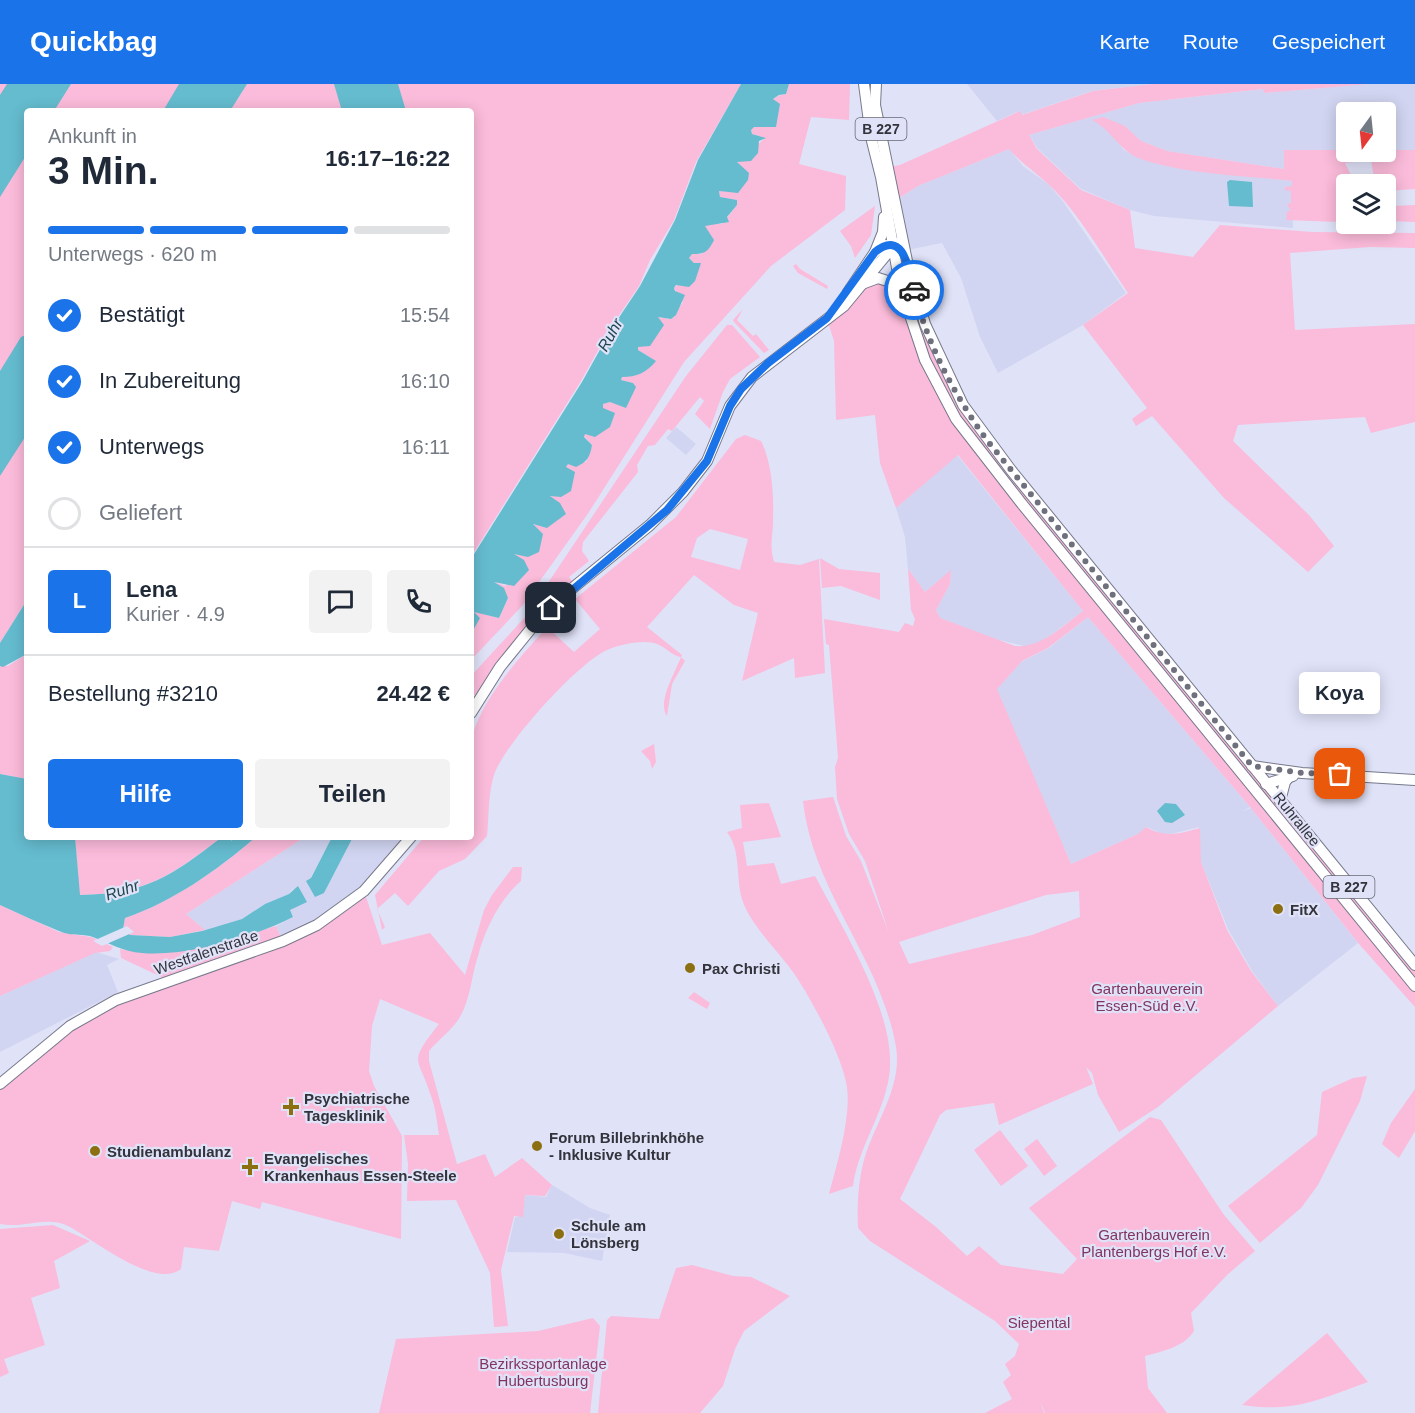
<!DOCTYPE html>
<html lang="de">
<meta charset="utf-8">
<style>
body{margin:0;font-family:Helvetica,sans-serif;background:#f2f2f3;color:#1f2937;height:100vh;display:flex;flex-direction:column;font-size:22px;white-space:nowrap}
*{box-sizing:border-box;margin:0}
p{font-size:20px;color:#747a83}
.icon{flex:none;width:33px;height:33px;fill:none;stroke:currentColor;stroke-width:2;stroke-linecap:round;stroke-linejoin:round}
.map{position:relative;flex:1;overflow:hidden}
.details{position:absolute;left:24px;top:24px;width:450px;height:732px;display:flex;flex-direction:column;background:#fff;border-radius:6px;box-shadow:0 3px 15px #0003}
.details>*{flex:none}
.needle{width:39px;rotate:195deg}
.fabs{position:absolute;left:1336px;top:18px;display:grid;gap:12px}
.fabs a{display:grid;place-items:center;width:60px;height:60px;border-radius:6px;background:#fff;box-shadow:0 3px 15px #0003;font-size:30px}
.pin{position:absolute;display:grid;place-items:center;width:51px;height:51px;color:#fff;margin:-26px;border-radius:12px;box-shadow:0 3px 9px #0006}
.courier{position:absolute;display:grid;place-items:center;width:60px;height:60px;margin:-30px;border:4px solid #1a73e8;border-radius:50%;background:#fff;color:#222;box-shadow:0 2px 8px #0007}
.bubble{position:absolute;height:42px;border-radius:6px;background:#fff;box-shadow:0 3px 15px #0003;font-size:20px;font-weight:800;line-height:42px;text-align:center}
.overview em{font-style:normal;font-weight:800}
.overview div{display:flex;flex-direction:column-reverse}
.overview{display:flex;align-items:center;justify-content:space-between;height:102px;padding:0 24px}
h1{font-size:39px;font-weight:800;line-height:45px}
.bar{display:grid;grid-template-columns:repeat(4,1fr);gap:9px 6px;align-content:center;height:72px;padding:0 24px}
.bar i{height:8px;border-radius:4px;background:#e0e1e3}
.bar .active{background:#1a73e8}
.bar p{grid-column:span 4}
.line{display:flex;align-items:center;gap:15px;padding:0 24px;border-top:2px solid #e0e1e3}
.line div{flex:1}
.round{display:grid;place-items:center;flex:none;width:63px;height:63px;border-radius:6px;background:#f2f2f3}
ol{padding:0 24px;list-style:none}
li{display:flex;align-items:center;gap:18px;height:66px}
li p{margin-inline-start:auto}
li .icon{padding:6px;border-radius:50%;background:#1a73e8;color:#fff;stroke-width:4}
li:last-child{color:#747a83}
li i{width:33px;height:33px;border:3px solid #e0e1e3;border-radius:50%}
.action{display:flex;gap:12px;margin-top:auto;padding:12px 24px}
.action a{flex:1;height:69px;border-radius:6px;background:#1a73e8;color:#fff;font-size:24px;font-weight:800;line-height:69px;text-align:center}
.action a+a{background:#f2f2f3;color:#1f2937}
header{display:flex;align-items:center;gap:36px;box-sizing:border-box;height:84px;padding:0 30px;background:#1a73e8;color:#fff}
header strong{font-size:28px}
nav{display:flex;gap:33px;margin-inline-start:auto;font-size:21px}
.map>svg:first-child{display:block}
.built{fill:#d2d5f1}
.green{fill:#fbbbda;fill-rule:evenodd}
.water{fill:#65bccf}
.pier{fill:#e0e2f8}
.lines{fill:none;stroke-linecap:round;stroke-linejoin:round}
.secondary-casing{stroke:#77798c;stroke-width:12}
.primary-casing{stroke:#77798c;stroke-width:12}
.secondary{stroke:#fff;stroke-width:10}
.primary{stroke:#fff;stroke-width:10}
.done{stroke:#6f707d;stroke-width:6;stroke-dasharray:0 10.8}
.route{stroke:#1a73e8;stroke-width:8}
.poi-dot{fill:#8c6f11;stroke:#e0e2f8;stroke-width:2}
.labels{text-anchor:middle;dominant-baseline:central;stroke-width:4.5;stroke-linejoin:round;paint-order:stroke}
.shield{fill:#e0e2f8;stroke:#666874;stroke-width:1.5}
.shield-label{font-size:14px;font-weight:bold;fill:#32333b}
.street-label{font-size:15px;fill:#32333b;stroke:#e0e2f8}
.poi-label{font-size:15px;font-weight:bold;fill:#32333b;stroke:#e0e2f8;text-anchor:start}
.park-label{font-size:15px;fill:#81345f;stroke:#e0e2f8}
.water-label{font-size:16px;font-style:italic;fill:#204851;stroke:#e0e2f8}
</style>
<header>
<strong>Quickbag</strong>
<nav><a>Karte</a><a>Route</a><a>Gespeichert</a></nav>
</header>
<div class="map">
<svg width="1415" height="1329" viewBox="0 0 1415 1329">
<rect width="100%" height="100%" fill="#e0e2f8"/>
<g class="built">
<path d="M967,0H1152L1092,7L1021,31L1019,27L997,37Z"/>
<path d="M1370,0H1415V66H1386V28H1347V66H1284V85L1167,67L1141,57L1125,42L1093,36L1105,42L1124,66L1141,75L1185,84L1292,97L1293,144L1154,132L1130,126L1081,105L1038,65L1029,51L1139,19L1264,5V9Z"/>
<path d="M1009,65L1023,82L1048,100L1062,116L1126,209L1083,241L998,289L980,253L961,194L942,159L907,166L899,114L918,102Z"/>
<path d="M676,343L696,360L686,371L666,354Z"/>
<path d="M957,371L1083,527L1047,554L1028,563L991,554L940,534L936,526L950,500L951,487L925,508L908,485L905,453L896,424Z"/>
<path d="M1088,533L1250,723L1241,728L1251,724L1358,859L1278,922L1252,887L1228,845L1201,778L1199,743L1171,750H1162L1147,743L1138,750L1071,780L996,605L1021,578L1049,564Z"/>
<path d="M305,753H332L311,793L324,809L353,753H411L346,821L282,856L276,842L293,833L290,826L293,804L289,810L265,820L242,835L205,846L186,830Z"/>
<path d="M96,868L119,875L107,881L118,908L0,968V912Z"/>
<path d="M552,1101L590,1124L610,1131L602,1177L564,1169L507,1168L515,1133L522,1132L525,1111L546,1113Z"/>
</g>
<g class="green">
<path d="M0,0H741L696,78L674,136L650,176L639,202L611,243L581,297L471,473V27H27V516L0,559Z"/>
<path d="M789,0H850L849,36L811,33L799,80L846,92L845,126L771,182L684,278L589,428L522,522L471,576L474,527L499,534L508,514L494,498L506,502C517,458 525,447 559,419L550,412L566,383L568,380L586,378L592,361L584,352L603,320L610,318L633,299L621,296L622,293L655,277L638,266V263L658,233L671,235L683,218L674,204L701,179H694L689,174L691,170H702L704,142L706,139L722,140L737,121V116L720,113L719,107L738,108L744,85L737,79L765,54L752,50L751,46C762,34 768,11 786,10Z"/>
<path d="M1152,0H1370L1264,9L1263,5L1139,19L1029,51L1037,65L1081,106L1130,126L1135,164L1193,173L1220,141L1312,148L1415,149V164L1370,163L1290,169L1295,246L1415,240V338L1371,349L1365,333L1238,341L1233,357L1309,431L1334,462L1308,488L1224,414L1152,332L1136,342L1132,335L1147,324L1083,241L1128,209C1104,174 1078,127 1047,99C1034,87 1021,79 1009,65L918,102L899,114L890,83L900,81L1020,27L1022,31L1093,7Z"/>
<path d="M1103,33L1125,42L1141,57L1167,67L1284,85V66H1415V105L1386,107V100H1375L1371,76L1345,79L1352,93L1364,91L1366,100H1347V120L1341,126L1338,138L1286,136L1287,127H1291L1287,120L1291,119V107L1285,106V103L1292,102V97C1243,91 1188,91 1141,75C1120,68 1112,46 1092,36Z"/>
<path d="M1386,111H1390L1392,122L1415,121V138L1386,137Z"/>
<path d="M875,122L871,151L855,174L851,162L840,147Z"/>
<path d="M897,165L907,177L916,214L962,321L1415,881V923L1359,860L1251,724L1088,533L1048,564L1022,577L997,605L1071,780L1138,750L1146,743C1165,754 1179,750 1200,744L1201,778L1227,846L1251,887L1278,922L1158,1023L1119,1048L1098,1011L1092,989L1086,983L1093,1000L999,1041L994,1019L946,1026L940,1031L900,1115L936,1143L967,1172L979,1162L1001,1181L1063,1190L1077,1175L1029,1124L1150,1033L1161,1036L1224,1131L1255,1167L1227,1191L1191,1229L1194,1247C1184,1263 1163,1267 1145,1272L1148,1304L1167,1329H1045L1040,1317L1044,1329H985L1012,1315L1003,1298L1011,1291L1005,1280L1015,1272L1019,1260L995,1237L870,1157L858,1144C857,1124 858,1100 863,1080C872,1042 903,1005 896,963C881,875 813,808 803,717L833,713L846,752L861,777L889,849L865,777L849,750L837,715L835,683L838,674L829,561L826,560L824,535L899,548L905,539L913,542L915,535L911,526L908,485L925,508L951,486L950,500L936,526L940,534L1015,562C1042,564 1062,542 1083,527L958,371L896,424L880,379L875,331L836,336L834,257L827,235L873,196L899,201L913,244ZM1079,807L1080,833L1032,851L909,880L899,858L1046,811Z"/>
<path d="M796,180L800,185L828,202L827,205L798,189L793,182Z"/>
<path d="M743,225L737,236L753,252L756,250L769,266L764,269L734,238L733,236Z"/>
<path d="M727,241H732L760,273L730,295L723,308L710,345L695,330L704,317L700,313L672,347L668,345L655,361L648,362L637,381L638,388L583,458L582,467L589,477L569,493L575,501L478,613L471,609V592L526,532L686,292Z"/>
<path d="M745,351L761,357C772,378 774,412 773,436C773,454 769,459 774,478L800,481L819,475L825,589L795,594L794,574L742,597L758,529L734,521L694,491L647,543L682,571L681,573L685,577L672,600L667,632C657,618 675,589 681,573C672,572 664,561 654,559C640,556 617,561 605,567C574,583 508,657 495,688C488,707 489,732 487,752L465,775L439,787L408,822L395,809L377,825L385,843L382,846L375,811L424,753H471C471,731 466,669 472,652C485,610 519,575 547,543L574,568L600,545L575,515L676,433L736,355ZM710,445L748,455L740,486L691,473L697,454Z"/>
<path d="M820,474L839,485L880,489V516L841,502L822,504Z"/>
<path d="M27,570V695L0,690V582H8Z"/>
<path d="M654,660L656,678L652,685L650,677L641,667Z"/>
<path d="M769,719L781,753L743,758L747,782L774,779L781,800L815,792C842,844 899,933 889,993C883,1031 858,1064 853,1102L829,1110C837,1080 853,1028 846,998C840,968 811,914 793,888C779,868 751,841 743,818C735,796 742,767 727,748L742,744L740,721Z"/>
<path d="M75,753H222C170,792 147,810 79,811Z"/>
<path d="M256,753H305L186,830L205,846L170,853L130,851L123,845L125,834C174,817 216,787 256,753Z"/>
<path d="M513,783H522L521,797C500,815 485,845 478,872C471,893 471,913 460,933C453,945 438,956 429,967V977L457,1080L485,1070L495,1093L522,1074L552,1101L545,1112L525,1111L523,1133L514,1132L501,1186L508,1242L494,1243L490,1189L456,1116L407,1117L408,1080L404,1051H439C437,1039 436,1026 432,1015C419,971 406,982 439,940L380,915L372,942L369,987L374,1002L402,1052L401,1155L262,1118L260,1125L232,1117L219,1167L184,1163L181,1185C154,1206 92,1154 68,1142C48,1131 22,1145 0,1140V1003L92,929L283,858L364,807L382,861L430,849L465,891L484,826L492,811Z"/>
<path d="M0,821L59,848L91,853L113,863L110,867L95,869L0,912Z"/>
<path d="M276,842L282,856L168,896L121,874L120,865C172,875 226,857 276,842Z"/>
<path d="M694,908L710,919L707,925L688,914Z"/>
<path d="M1367,992L1360,1017L1318,1101L1301,1124L1260,1159L1228,1122L1317,1051L1322,1008L1353,994Z"/>
<path d="M1415,1005V1047L1399,1074L1382,1060L1391,1039Z"/>
<path d="M1000,1046L1028,1082L1001,1102L974,1066Z"/>
<path d="M1037,1055L1057,1082L1044,1092L1024,1065Z"/>
<path d="M53,1141L90,1157L54,1177L60,1204L31,1214L45,1261L4,1275L9,1289L0,1293V1145Z"/>
<path d="M692,1181L733,1192L751,1193L790,1212L744,1247L735,1265L723,1302L700,1329H598L607,1236L611,1232L659,1235L676,1184Z"/>
<path d="M593,1234L600,1242L590,1329H379L396,1255L538,1247Z"/>
<path d="M1327,1249L1368,1298C1320,1315 1294,1329 1242,1321Z"/>
</g>
<g class="water">
<path d="M7,0H71L54,27H27V70L0,113V11Z"/>
<path d="M179,0H247L230,27H163Z"/>
<path d="M334,0H398L406,27H342Z"/>
<path d="M741,0H789L786,10L779,11L773,15L780,20L776,43H754L751,46L752,50L766,54L759,57L758,69L751,77L737,78L749,89L748,96L738,109L719,107L720,113L737,116V121L727,133L729,138L705,142L714,156C708,168 705,170 692,170L689,174L694,179H701L695,197L689,203L676,201L674,204L675,207L685,211L676,231L671,235L658,233L664,241L650,262L638,263V266L656,277C646,289 637,293 622,293L621,296L633,299L636,303L626,324L610,318L603,320V324L615,329L610,343L595,353L585,350L584,353L592,361C590,373 587,378 576,383L568,380L566,383L575,388L571,407L561,413L550,412L560,419L566,430L547,444L533,440L543,450L539,468L528,473L514,470L524,476L529,486L514,502L494,498L504,504L508,514L499,534L474,528L480,534L471,550V475L582,298L612,244L640,202L675,136L698,76Z"/>
<path d="M1230,96L1252,98L1253,123L1229,122L1227,98Z"/>
<path d="M26,251L27,350L0,392V287L21,253Z"/>
<path d="M27,516V570L3,583L0,582V559Z"/>
<path d="M0,690L27,695V753H75L80,811C147,810 171,792 222,753H233L231,757L236,753H256C216,787 174,817 125,834L123,845L130,851L170,853L202,847L242,835L265,820L289,810L298,802L307,818L290,826L293,833C254,853 186,873 142,869C123,868 108,858 90,852C80,850 69,852 59,847C39,839 20,830 0,821Z"/>
<path d="M1165,719L1176,720L1185,731L1172,739L1165,738L1157,727Z"/>
<path d="M332,753H353L324,809L315,813L306,797L311,794Z"/>
</g>
<path class="pier" d="M127,842L134,848L102,862L93,857Z"/>
<g class="lines">
<defs>
<g id="secondary">
<path d="M848,208L875,168L886,161L898,164"/>
<path d="M471,629L500,583L534,541L569,507L650,441L683,408L707,377L730,322L752,293L844,222L896,159"/>
<path d="M1252,682L1302,689L1415,696"/>
<path d="M1266,700L1293,692"/>
<path d="M0,1000L70,942L116,916L283,857L317,841L364,807L411,753"/>
</g>
<g id="primary">
<path d="M864,0L871,53L881,93L900,201L925,276L956,335L1022,420L1415,902"/>
<path d="M876,0L875,21L907,177L925,240L963,321L1011,386L1415,881"/>
<path d="M875,168L883,148L884,133"/>
<path d="M862,200L878,194L900,201"/>
<path d="M1280,717L1285,698L1289,693"/>
</g>
</defs>
<use href="#secondary" class="secondary-casing"/>
<use href="#primary" class="primary-casing"/>
<use href="#secondary" class="secondary"/>
<use href="#primary" class="primary"/>
</g>
<g class="lines">
<path class="done" d="M914,206C927,260 954,310 986,355L1252,682L1302,689L1340,690"/>
<path class="route" d="M551,524L667,426L707,377L730,322L741,305L768,279L827,234L875,168C904,144 909,187 914,206"/>
</g>
<g class="poi-dot">
<circle cx="1278" cy="825" r="6"/>
<circle cx="690" cy="884" r="6"/>
<path d="M288 1014h6v6h6v6h-6v6h-6v-6h-6v-6h6z"/>
<circle cx="537" cy="1062" r="6"/>
<circle cx="95" cy="1067" r="6"/>
<path d="M247 1074h6v6h6v6h-6v6h-6v-6h-6v-6h6z"/>
<circle cx="559" cy="1150" r="6"/>
</g>
<g class="labels">
<g class="shield">
<rect x="855.5" y="34" width="51" height="22" rx="4.5"/>
<rect x="1323.5" y="792" width="51" height="22" rx="4.5"/>
</g>
<g class="shield-label">
<text x="881" y="45">B 227</text>
<text x="1349" y="803">B 227</text>
</g>
<g class="street-label">
<text transform="translate(1297 735) rotate(51)">Ruhrallee</text>
<text transform="translate(206 868) rotate(-19)">Westfalenstraße</text>
</g>
<g class="poi-label">
<text x="1290" y="825">FitX</text>
<text x="702" y="884">Pax Christi</text>
<text x="304" y="1014">Psychiatrische<tspan x="304" dy="17">Tagesklinik</tspan></text>
<text x="549" y="1053">Forum Billebrinkhöhe<tspan x="549" dy="17">- Inklusive Kultur</tspan></text>
<text x="107" y="1067">Studienambulanz</text>
<text x="264" y="1074">Evangelisches<tspan x="264" dy="17">Krankenhaus Essen-Steele</tspan></text>
<text x="571" y="1141">Schule am<tspan x="571" dy="17">Lönsberg</tspan></text>
</g>
<g class="park-label">
<text x="1147" y="904">Gartenbauverein<tspan x="1147" dy="17">Essen-Süd e.V.</tspan></text>
<text x="1154" y="1150">Gartenbauverein<tspan x="1154" dy="17">Plantenbergs Hof e.V.</tspan></text>
<text x="1039" y="1238">Siepental</text>
<text x="543" y="1279">Bezirkssportanlage<tspan x="543" dy="17">Hubertusburg</tspan></text>
</g>
<g class="water-label">
<text transform="translate(610 251) rotate(-61)">Ruhr</text>
<text transform="translate(122 806) rotate(-19)">Ruhr</text>
</g>
</g>
</svg>
<div class="fabs">
<a><svg class="needle" viewBox="-14 -14 28 28"><path d="M0-13l5 13h-10z" fill="#e53935"/><path d="M0 13l5-13h-10z" fill="#747a83"/></svg></a>
<a><svg class="icon" aria-label="layers" viewBox="0 0 24 24"><path d="M12 4l9 5-9 5-9-5zM3 14l9 5 9-5"/></svg></a>
</div>
<div class="pin" style="left:1340px;top:690px;background:#ea580c"><svg class="icon" aria-label="bag" viewBox="0 0 24 24"><path d="M5 8h14l-1 12H6zM9 8a3 3 0 0 1 6 0"/></svg></div>
<div class="pin" style="left:551px;top:524px;background:#1f2937"><svg class="icon" aria-label="home" viewBox="0 0 24 24"><path d="M3 11l9-7 9 7M6 9v11h12V9"/></svg></div>
<div class="courier" style="left:914px;top:206px"><svg class="icon" aria-label="car" viewBox="0 0 24 24"><path d="M5 17H2v-5l4-1 3-4h7l3 4 3 1v5h-3M9 17h6M6 11h13"/><circle cx="7" cy="17" r="2"/><circle cx="17" cy="17" r="2"/></svg></div>
<div class="bubble" style="left:1299px;top:588px;width:81px">Koya</div>
<section class="details">
<div class="overview"><div><h1>3 Min.</h1><p>Ankunft in</p></div><em>16:17–16:22</em></div>
<div class="bar"><i class="active"></i><i class="active"></i><i class="active"></i><i></i><p>Unterwegs · 620 m</p></div>
<ol>
<li><svg class="icon" aria-label="check" viewBox="0 0 24 24"><path d="M5 12l5 5 9-10"/></svg>Bestätigt<p>15:54</p></li>
<li><svg class="icon" aria-label="check" viewBox="0 0 24 24"><path d="M5 12l5 5 9-10"/></svg>In Zubereitung<p>16:10</p></li>
<li><svg class="icon" aria-label="check" viewBox="0 0 24 24"><path d="M5 12l5 5 9-10"/></svg>Unterwegs<p>16:11</p></li>
<li><i></i>Geliefert</li>
</ol>
<div class="line" style="height:108px"><b class="round" style="background:#1a73e8;color:#fff">L</b><div><b>Lena</b><p>Kurier · 4.9</p></div><a class="round"><svg class="icon" aria-label="chat" viewBox="0 0 24 24"><path d="M4 5h16v11H9l-5 4z"/></svg></a><a class="round"><svg class="icon" aria-label="phone" viewBox="0 0 24 24"><path d="M5 4h4l2 5-3 2q2 4 5 5l2-3 5 2v4C11 20 4 13 5 4z"/></svg></a></div>
<div class="line" style="height:78px"><div>Bestellung #3210</div><b>24.42 €</b></div>
<div class="action"><a>Hilfe</a><a>Teilen</a></div>
</section>
</div>
